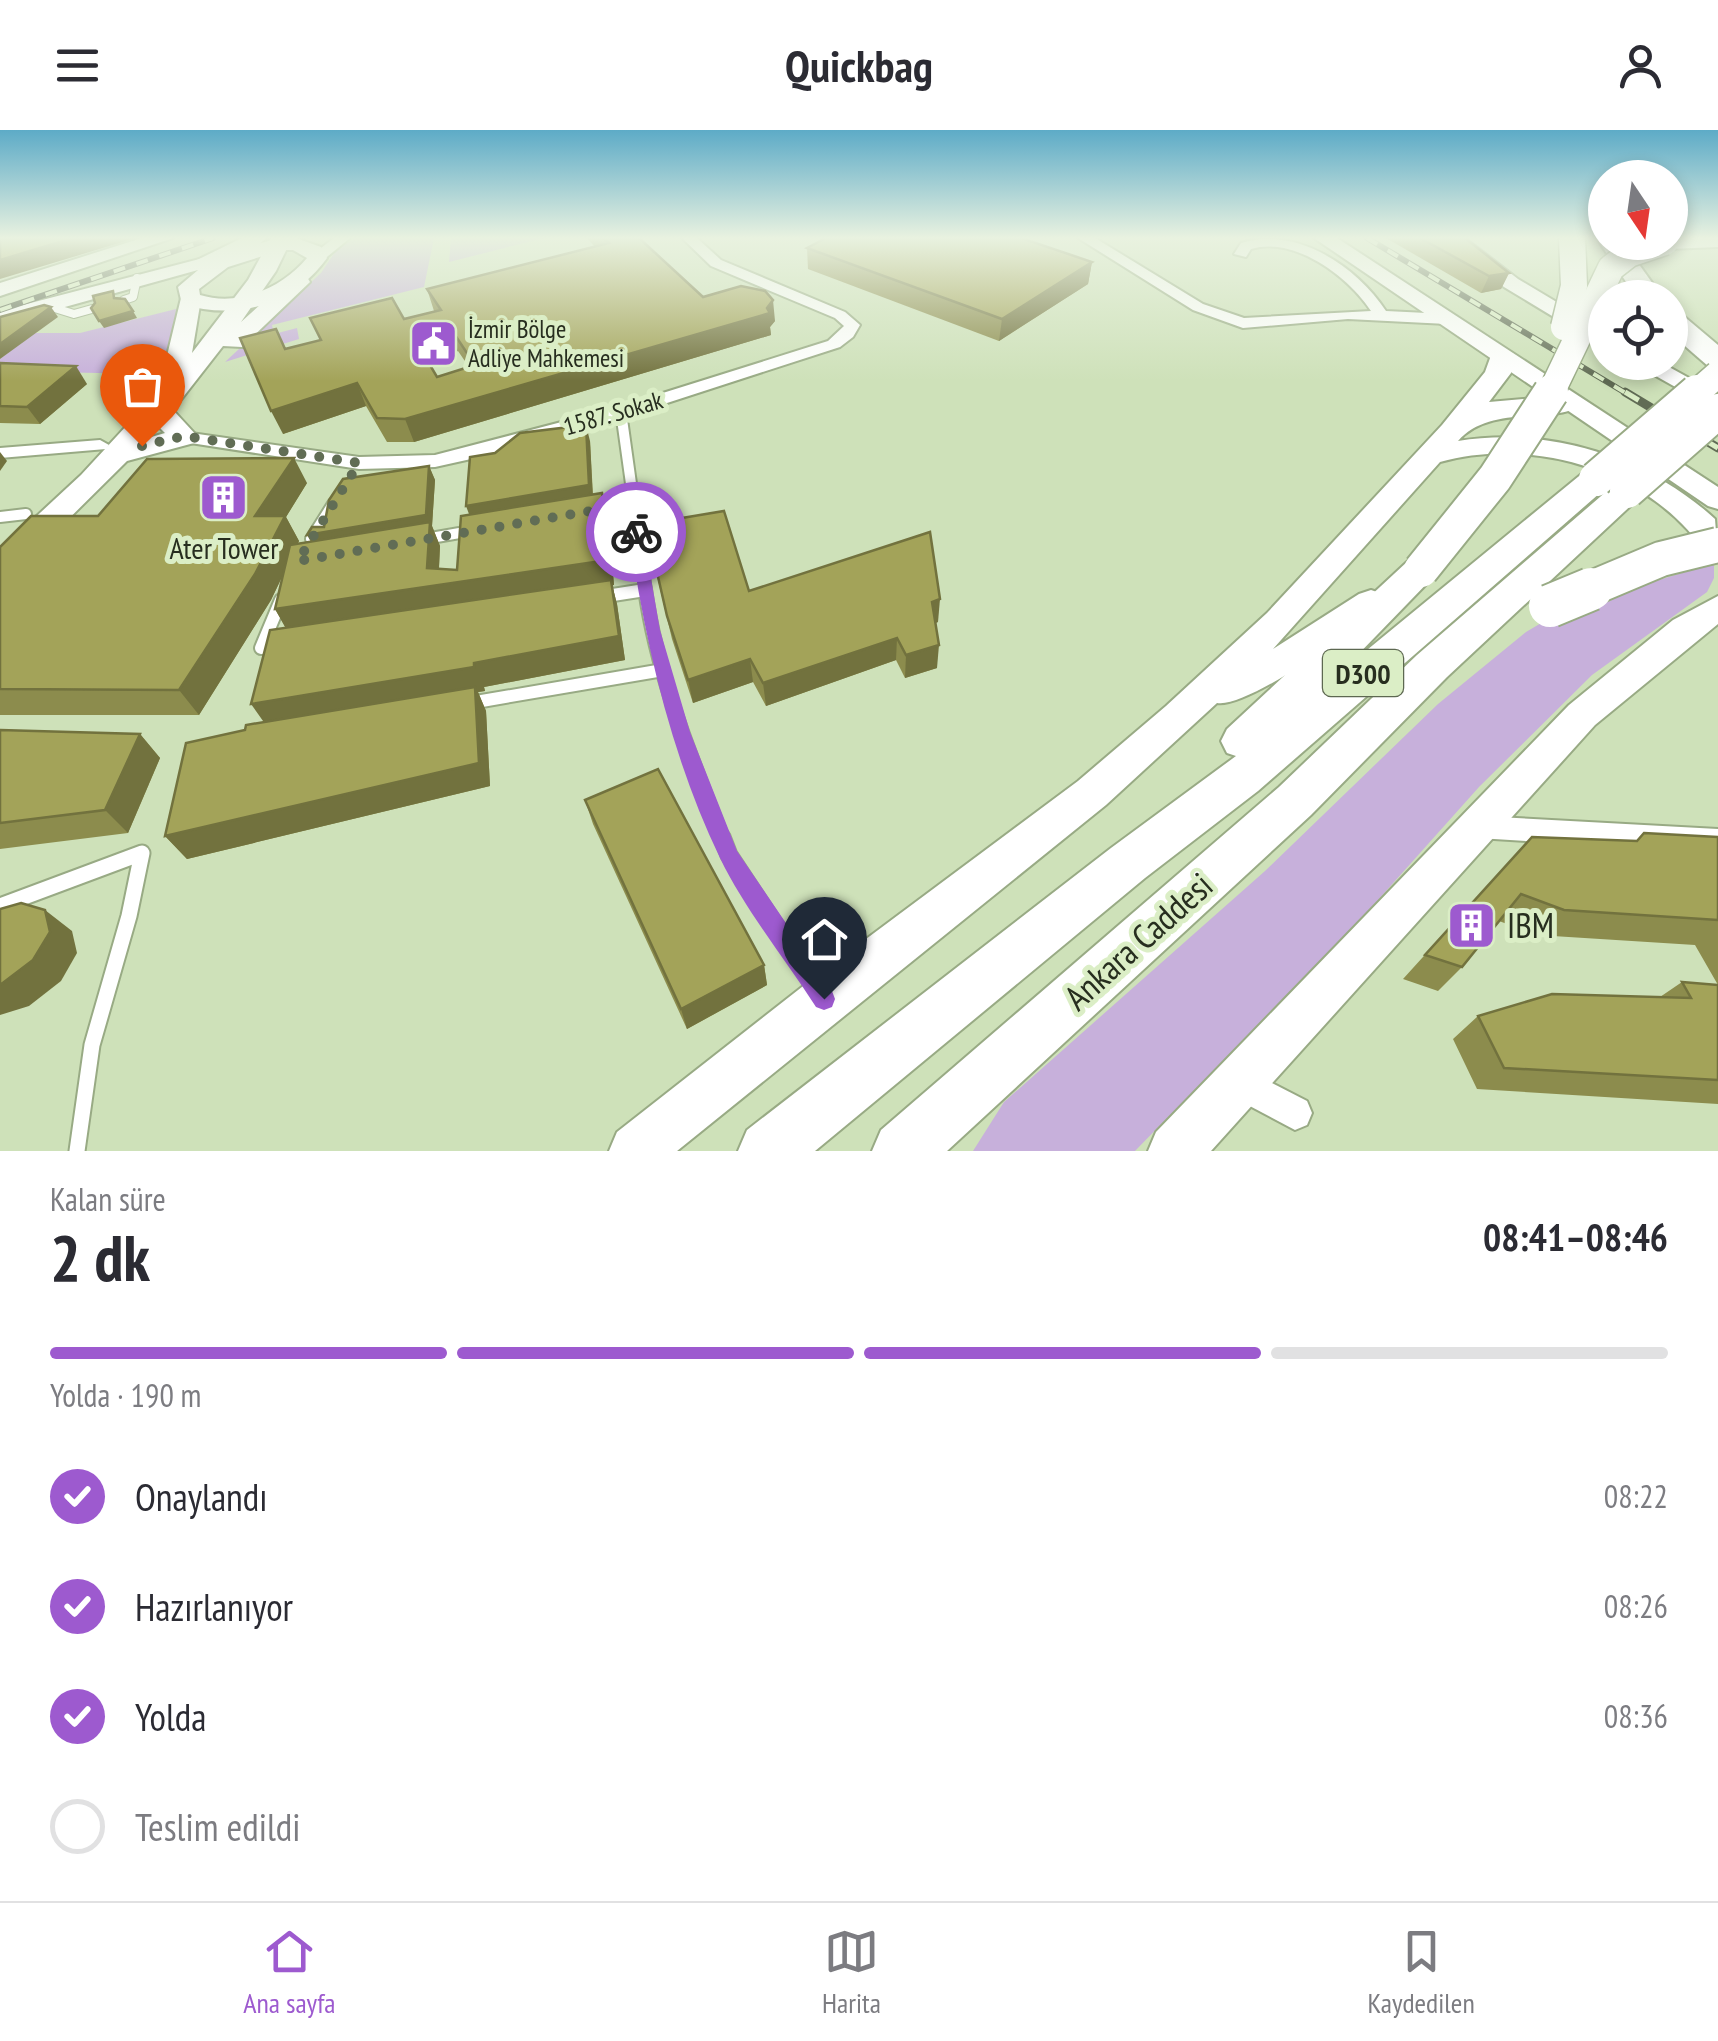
<!DOCTYPE html>
<html lang="tr">
<meta charset="utf-8">
<style>
body{margin:0;font-family:"PT Sans Narrow",sans-serif;background:#f2f2f3;color:#2b2b33;height:100vh;display:flex;flex-direction:column;font-size:38px;white-space:nowrap}
*{box-sizing:border-box;margin:0}
p{font-size:32px;color:#7c7c81}
.icon{flex:none;width:55px;height:55px;fill:none;stroke:currentColor;stroke-width:2;stroke-linecap:round;stroke-linejoin:round}
.map{position:relative;height:1021px;overflow:hidden}
.sheet{display:flex;flex-direction:column;background:#fff;flex:1}
.sheet>*{flex:none}
.needle{width:65px;rotate:167deg}
.controls{position:absolute;left:1588px;top:30px;display:grid;gap:20px}
.controls a{display:grid;place-items:center;width:100px;height:100px;border-radius:50%;background:#fff;box-shadow:0 5px 15px #0003;font-size:50px}
.pin{position:absolute;display:grid;place-items:center;width:85px;height:85px;color:#fff;margin:-102px -42px;border-radius:50% 50% 50% 0;rotate:-45deg;box-shadow:0 0 10px #0007}
.pin .icon{rotate:45deg}
.courier{position:absolute;display:grid;place-items:center;width:100px;height:100px;margin:-50px;border:8px solid #9d5acf;border-radius:50%;background:#fff;color:#222;box-shadow:0 2px 12px #0007}
.headline em{font-style:normal;font-weight:700}
.headline div{display:flex;flex-direction:column-reverse}
.headline{display:flex;align-items:center;justify-content:space-between;height:170px;padding:0 50px}
h1{font-size:65px;font-weight:700;line-height:75px}
.bar{display:grid;grid-template-columns:repeat(4,1fr);gap:15px 10px;align-content:center;height:120px;padding:0 50px}
.bar i{height:12px;border-radius:8px;background:#e1e1e2}
.bar .selected{background:#9d5acf}
.bar p{grid-column:span 4}
ol{padding:0 50px;list-style:none}
li{display:flex;align-items:center;gap:30px;height:110px}
li p{margin-inline-start:auto}
li .icon{padding:10px;border-radius:50%;background:#9d5acf;color:#fff;stroke-width:4}
li:last-child{color:#7c7c81}
li i{width:55px;height:55px;border:5px solid #e1e1e2;border-radius:50%}
header{display:flex;justify-content:space-between;align-items:center;height:130px;padding:0 50px;background:#fff;font-size:45px;font-weight:700}
.tabs{display:flex;justify-content:space-around;align-items:center;height:140px;border-top:2px solid #e1e1e2;background:#fff;font-size:28px;color:#7c7c81}
.tabs a{display:grid;justify-items:center;gap:5px}
.tabs .selected{color:#9d5acf}
.map>svg:first-child{display:block}
.green{fill:#c7b0db}
.lines{fill:none;stroke-linecap:round;stroke-linejoin:round}
.lane-far3-casing{stroke:#98aa84;stroke-width:10}
.lane-far2-casing{stroke:#98aa84;stroke-width:14}
.lane-far1-casing{stroke:#98aa84;stroke-width:16}
.lane-casing{stroke:#98aa84;stroke-width:19}
.street-casing{stroke:#98aa84;stroke-width:4}
.secondary-casing{stroke:#98aa84;stroke-width:4}
.primary-casing{stroke:#98aa84;stroke-width:4}
.highway-casing{stroke:#98aa84;stroke-width:4}
.lane-far3{stroke:#fff;stroke-width:8}
.lane-far2{stroke:#fff;stroke-width:10}
.lane-far1{stroke:#fff;stroke-width:12}
.lane{stroke:#fff;stroke-width:15}
.street{fill:#fff;fill-rule:evenodd}
.secondary{fill:#fff;fill-rule:evenodd}
.primary{fill:#fff;fill-rule:evenodd}
.highway{fill:#fff;fill-rule:evenodd}
.rail-far1-casing{stroke:#616c55;stroke-width:6}
.rail-casing{stroke:#616c55;stroke-width:9}
.rail-far1{stroke:#dbeec6;stroke-width:4;stroke-dasharray:12;stroke-linecap:butt}
.rail{stroke:#dbeec6;stroke-width:5;stroke-dasharray:16;stroke-linecap:butt}
.highway-bridge-far2-casing{stroke:#98aa84;stroke-width:29;stroke-linecap:butt}
.highway-bridge-far1-casing{stroke:#98aa84;stroke-width:38;stroke-linecap:butt}
.highway-bridge-casing{stroke:#98aa84;stroke-width:46;stroke-linecap:butt}
.highway-bridge-far2{stroke:#fff;stroke-width:26}
.highway-bridge-far1{stroke:#fff;stroke-width:34}
.highway-bridge{stroke:#fff;stroke-width:42}
.wall{fill:#8c8c4d;fill-rule:evenodd}
.shaded-wall{fill:#72723e}
.building{fill:#a3a359;stroke:#72723e;stroke-width:2.5;fill-rule:evenodd}
.route{fill:#9d5acf}
.done{stroke:#616d55;stroke-width:10;stroke-dasharray:0 18}
.labels{text-anchor:middle;dominant-baseline:central;stroke-width:10;stroke-linejoin:round;paint-order:stroke}
.far-poi-label{font-size:25px;fill:#272e1f;stroke:#dbeec6;text-anchor:start}
.far-street-label{font-size:25px;fill:#272e1f;stroke:#dbeec6}
.shield{fill:#dbeec6;stroke:#5d6851;stroke-width:2.5}
.shield-label{font-size:28px;font-weight:bold;fill:#272e1f}
.poi-label{font-size:30px;fill:#272e1f;stroke:#dbeec6}
.near-poi-label{font-size:35px;fill:#272e1f;stroke:#dbeec6;text-anchor:start}
.near-street-label{font-size:35px;fill:#272e1f;stroke:#dbeec6}
</style>
<header><svg class="icon" aria-label="menu" viewBox="0 0 24 24"><path d="M4 6h16M4 12h16M4 18h16"/></svg>Quickbag<svg class="icon" aria-label="person" viewBox="0 0 24 24"><circle cx="12" cy="8" r="4"/><path d="M4 21q1-7 8-7t8 7"/></svg></header>
<div class="map">
<svg width="1718" height="1021" viewBox="0 0 1718 1021">
<rect width="100%" height="100%" fill="#cee1b9"/>
<g class="green">
<path d="M355,108H434L424,157L272,195L274,204L297,198L299,209L225,232L321,143L337,119Z"/>
<path d="M451,108H544L449,132Z"/>
<path d="M176,179L175,191H179L173,214L148,244L0,241V229L34,203H80Z"/>
<path d="M1714,433V448L1707,462L1592,545L1479,657L1361,789L1135,1021H973L1004,972L1265,741L1438,574L1526,502L1565,479L1577,486L1646,454Z"/>
</g>
<g class="lines">
<defs>
<g id="lane-far3">
<path d="M124,170L133,167L137,148"/>
<path d="M45,175L74,184L92,179"/>
</g>
<g id="lane-far2">
<path d="M621,282L646,461"/>
<path d="M592,380L632,374"/>
<path d="M0,387L26,384"/>
<path d="M311,409L333,374"/>
<path d="M425,409L471,401"/>
<path d="M638,461L645,460"/>
</g>
<g id="lane-far1">
<path d="M645,459C657,546 691,627 723,709"/>
<path d="M600,467L645,460"/>
<path d="M280,515L261,518L281,470"/>
<path d="M470,573L663,540"/>
</g>
<g id="lane">
<path d="M722,707L729,725L819,861"/>
<path d="M0,776L142,723L129,786L92,915L77,1021"/>
</g>
<g id="street">
<path d="M334,108H350L322,131H312V125Z"/>
<path d="M682,108H697L721,130L845,182L860,195L853,207L840,217L627,286L498,323L435,337L359,339L184,312L175,307L184,302L359,327L435,325L615,278L828,211L844,196L835,188L711,136Z"/>
<path d="M1078,108H1095L1203,174L1244,188L1371,181C1348,146 1294,106 1251,119L1246,127L1234,124L1241,113C1297,96 1356,136 1386,181L1447,184L1455,189L1447,194L1348,189L1243,198L1193,180Z"/>
<path d="M100,310L109,315L106,319L0,328V318Z"/>
<path d="M1478,686L1718,699V723L1478,708L1469,705L1465,697L1469,689Z"/>
<path d="M1241,937L1307,971L1312,983L1307,995L1295,1000L1229,965L1225,953L1229,941Z"/>
</g>
<g id="secondary">
<path d="M142,108H173L0,166V153Z"/>
<path d="M280,108H296L321,117L327,128C293,175 237,191 182,174L178,157L198,140L0,195V181ZM282,120H293L307,128C282,158 239,177 200,165L199,159L228,137Z"/>
<path d="M1314,108H1337L1718,357V379L1708,376Z"/>
<path d="M1443,108H1465L1518,149L1605,201V218L1504,157Z"/>
<path d="M1631,232H1660L1718,264V281Z"/>
</g>
<g id="primary">
<path d="M242,108H266C251,124 222,138 200,135L197,130Z"/>
<path d="M271,108H292L276,141L241,192L291,147H307L310,152L242,217L223,216L173,280L198,307L194,313L127,331L11,446L0,449V420L81,345L177,241L165,234L182,164L190,162L201,169L192,223L248,150ZM158,296L165,303L148,308Z"/>
<path d="M1502,218L1514,225L1511,243L1489,272L1569,265L1582,273C1562,296 1491,272 1458,311C1549,296 1648,327 1715,389L1718,428L1707,425C1653,341 1534,306 1440,332L1273,519L1359,464L1371,460L1383,464L1388,472L1383,480C1355,500 1246,579 1217,573L1106,675L677,1021H609L617,1002L807,853L1078,651L1166,576L1267,483L1442,295L1485,242L1493,220Z"/>
<path d="M1718,466V494L1595,595L1211,1021H1148L1156,1002L1569,575L1673,490Z"/>
</g>
<g id="highway">
<path d="M1602,108L1605,112H1623L1663,168H1637L1599,112Z"/>
<path d="M1670,108H1718V117L1670,119L1658,112H1670Z"/>
<path d="M1670,181L1680,183L1718,215V239L1708,236L1670,203Z"/>
<path d="M1596,339L1608,342L1613,349L1608,356L1258,661L1145,748L815,1021H738L747,1000L1111,718L1236,626L1227,623L1221,611L1227,599L1408,431L1421,428L1434,431L1440,440L1345,538L1584,342Z"/>
<path d="M1627,351L1639,354L1644,361L1639,368L1447,547L1311,685L947,1021H872L881,1000L1279,657L1417,525L1615,354Z"/>
</g>
</defs>
<use href="#lane-far3" class="lane-far3-casing"/>
<use href="#lane-far2" class="lane-far2-casing"/>
<use href="#lane-far1" class="lane-far1-casing"/>
<use href="#lane" class="lane-casing"/>
<use href="#street" class="street-casing"/>
<use href="#secondary" class="secondary-casing"/>
<use href="#primary" class="primary-casing"/>
<use href="#highway" class="highway-casing"/>
<use href="#lane-far3" class="lane-far3"/>
<use href="#lane-far2" class="lane-far2"/>
<use href="#lane-far1" class="lane-far1"/>
<use href="#lane" class="lane"/>
<use href="#street" class="street"/>
<use href="#secondary" class="secondary"/>
<use href="#primary" class="primary"/>
<use href="#highway" class="highway"/>
<defs>
<g id="rail-far1">
<path d="M1367,108L1629,265"/>
<path d="M0,180L213,108"/>
</g>
<path id="rail" d="M1625,262L1718,318"/>
</defs>
<use href="#rail-far1" class="rail-far1-casing"/>
<use href="#rail" class="rail-casing"/>
<use href="#rail-far1" class="rail-far1"/>
<use href="#rail" class="rail"/>
<defs>
<g id="highway-bridge-far2">
<path d="M1564,197L1574,156L1572,108"/>
<path d="M1550,265L1611,138L1629,124L1665,112"/>
<path d="M1694,265L1718,244"/>
</g>
<g id="highway-bridge-far1">
<path d="M1596,349L1697,262"/>
<path d="M1627,361L1718,281"/>
<path d="M1421,440L1495,348L1551,262"/>
<path d="M1585,461L1661,429L1718,415"/>
</g>
<path id="highway-bridge" d="M1550,476L1591,459"/>
</defs>
<use href="#highway-bridge-far2" class="highway-bridge-far2-casing"/>
<use href="#highway-bridge-far1" class="highway-bridge-far1-casing"/>
<use href="#highway-bridge" class="highway-bridge-casing"/>
<use href="#highway-bridge-far2" class="highway-bridge-far2"/>
<use href="#highway-bridge-far1" class="highway-bridge-far1"/>
<use href="#highway-bridge" class="highway-bridge"/>
</g>
<g class="wall">
<path d="M587,108H639L703,167L775,191L770,197L771,205L414,312H387L366,276L283,304L286,219L434,181L427,159L595,117ZM458,221L469,237L437,247L427,229Z"/>
<path d="M1386,108H1465L1509,143L1501,159L1481,163Z"/>
<path d="M807,118L1092,132L1088,154L999,211L808,139Z"/>
<path d="M0,233L87,254L40,294L0,293Z"/>
<path d="M590,311L593,365L602,363L608,387L616,444H613L614,455H612L617,474L625,530L484,557L485,561L478,562L486,581L490,656L187,729L165,706L245,600L264,592L286,498L275,479L283,445L271,470L199,585H0V417L98,386L307,353L286,387L299,411L298,413L311,411L324,397L429,336L435,350L432,396L440,416L439,439L457,440L469,385Z"/>
<path d="M650,417L749,461L938,492L935,493L937,538L905,548L896,530L766,576L753,552L693,573L672,509Z"/>
<path d="M0,600L140,604L160,628L128,703L0,719Z"/>
<path d="M585,670L764,835L767,855L687,899L593,694Z"/>
<path d="M1644,703L1718,707V974L1477,959L1453,909L1478,886L1660,867L1682,852L1718,855L1695,815L1537,805L1499,791L1462,837L1438,861L1403,849L1532,707L1636,711Z"/>
</g>
<g class="shaded-wall">
<path d="M73,108H136L0,149V130Z"/>
<path d="M1092,132L1088,154L999,211L1002,189Z"/>
<path d="M1509,143L1501,159L1481,163L1489,146Z"/>
<path d="M773,170L775,191L770,197L771,205L414,312L405,289L767,178Z"/>
<path d="M51,177L58,187L0,229V214Z"/>
<path d="M133,181L137,188L104,198L99,191Z"/>
<path d="M451,199L458,221L422,231L414,208Z"/>
<path d="M76,236L87,254L40,294L27,277Z"/>
<path d="M357,253L366,276L283,304L271,281Z"/>
<path d="M586,295L590,311L593,372L472,392L466,376Z"/>
<path d="M0,322L7,331L0,341Z"/>
<path d="M294,328L307,353L286,387L299,411L271,470L199,585L179,560L255,386Z"/>
<path d="M429,336L435,350L432,396L440,416L438,455L602,363L608,387L616,444H613L614,455H612L617,474L625,530L484,557L485,561L478,562L486,581L490,656L187,729L165,706L268,598L251,574L289,504L275,479L315,419L307,405L426,385Z"/>
<path d="M940,469L938,492L930,495L932,472Z"/>
<path d="M897,508L896,530L766,576L763,553Z"/>
<path d="M939,515L937,538L905,548L906,525Z"/>
<path d="M750,529L753,552L693,573L688,550Z"/>
<path d="M140,604L160,628L128,703L105,680Z"/>
<path d="M45,780L72,801L77,823L61,851L29,876L0,885V855Z"/>
<path d="M764,835L767,855L687,899L681,879Z"/>
</g>
<g class="building">
<path d="M0,108H73L0,130Z"/>
<path d="M603,108H639L703,167L741,156L765,161L773,170L767,178L770,183L405,289L377,288L357,253L271,281L240,208L276,199L285,219L321,210L310,188L392,168L404,189L441,180L427,159L609,113ZM451,199L475,235L437,247L414,208Z"/>
<path d="M826,108H1021L1092,132L1002,189L807,118Z"/>
<path d="M1420,108H1465L1509,143L1489,146Z"/>
<path d="M113,161L114,168L125,169L133,181L99,191L91,178L95,173L93,166Z"/>
<path d="M44,175L51,177L0,214V187Z"/>
<path d="M0,233L76,236L27,277L0,276Z"/>
<path d="M586,295L589,355L466,376L470,327L495,323L520,303Z"/>
<path d="M294,328L255,386H285L255,444L179,560L0,559V417L31,386H98L147,329Z"/>
<path d="M429,336L426,385L307,405L312,397H324L329,370L343,349Z"/>
<path d="M602,363L610,419L607,420L608,430L275,479L290,415L430,392L427,438L457,440L461,386Z"/>
<path d="M724,381L749,461L930,402L940,469L932,472L939,515L906,525L897,508L763,553L750,529L688,550L667,486L646,394Z"/>
<path d="M611,450L619,506L474,533V537L251,574L270,500Z"/>
<path d="M475,557L479,633L165,706L186,613L245,600L246,595Z"/>
<path d="M0,600L140,604L105,680L0,693Z"/>
<path d="M658,639L764,835L681,879L585,670Z"/>
<path d="M1644,703L1718,707V790L1564,780L1521,764L1462,837L1425,825L1532,707L1637,711Z"/>
<path d="M21,773L45,780L50,802L33,830L0,855V779Z"/>
<path d="M1682,852L1718,855V950L1504,938L1478,886L1552,864L1691,868Z"/>
</g>
<linearGradient id="sky" x2="0" y2="1"><stop stop-color="#5dabc7"/><stop offset="0.43" stop-color="#e9f2e0"/><stop offset="1" stop-color="#e9f2e0" stop-opacity="0"/></linearGradient>
<rect width="1718" height="251" fill="url(#sky)"/>
<path class="route" d="M636,398L643,402L660,500L690,602L737,721L832,861L835,869L832,877L824,880L816,877C785,829 744,778 720,728C671,626 645,513 629,402Z"/>
<g class="lines">
<path class="done" d="M142,316L184,306L359,333L298,431L632,374L636,402"/>
</g>
<defs>
<symbol id="civic-square" viewBox="-11 -11 22 22"><rect x="-9" y="-9" width="18" height="18" rx="4" fill="#9d5acf" stroke="#dbeec6"/><path d="M-.6-6.5H3V-4.5H.6V-3L4-1V1h2V6H-6V1h2V-1L-.6-3ZM-1.2 2.5V6h2.4V2.5Z" fill="#fff"/></symbol>
<symbol id="building-square" viewBox="-11 -11 22 22"><rect x="-9" y="-9" width="18" height="18" rx="4" fill="#9d5acf" stroke="#dbeec6"/><path d="M-4-6H4V6H1V3H-1V6H-4ZM-2.5-4.3h1.7v1.8h-1.7ZM.8-4.3h1.7v1.8H.8ZM-2.5-1h1.7V.8h-1.7ZM.8-1h1.7V.8H.8Z" fill="#fff"/></symbol>
</defs>
<g fill-rule="evenodd">
<use href="#civic-square" x="406" y="186" width="55" height="55"/>
<use href="#building-square" x="196" y="340" width="55" height="55"/>
<use href="#building-square" x="1444" y="768" width="55" height="55"/>
</g>
<g class="labels">
<g class="far-poi-label">
<text x="468" y="199">İzmir Bölge<tspan x="468" dy="29">Adliye Mahkemesi</tspan></text>
</g>
<g class="far-street-label">
<text transform="translate(613 283) rotate(-16)">1587. Sokak</text>
</g>
<rect class="shield" x="1323" y="520" width="80" height="46" rx="8"/>
<g class="shield-label">
<text x="1363" y="543">D300</text>
</g>
<g class="poi-label">
<text x="224" y="417">Ater Tower</text>
</g>
<g class="near-poi-label">
<text x="1507" y="795">IBM</text>
</g>
<g class="near-street-label">
<text transform="translate(1138 811) rotate(-42)">Ankara Caddesi</text>
</g>
</g>
</svg>
<div class="controls">
<a><svg class="needle" viewBox="-14 -14 28 28"><path d="M0-13l5 13h-10z" fill="#e53935"/><path d="M0 13l5-13h-10z" fill="#7c7c81"/></svg></a>
<a><svg class="icon" aria-label="locate" viewBox="0 0 24 24"><circle cx="12" cy="12" r="6"/><path d="M12 2v4M12 18v4M2 12h4M18 12h4"/></svg></a>
</div>
<div class="pin" style="left:142px;top:316px;background:#ea580c"><svg class="icon" aria-label="bag" viewBox="0 0 24 24"><path d="M5 8h14l-1 12H6zM9 8a3 3 0 0 1 6 0"/></svg></div>
<div class="pin" style="left:824px;top:869px;background:#1f2937"><svg class="icon" aria-label="home" viewBox="0 0 24 24"><path d="M3 11l9-7 9 7M6 9v11h12V9"/></svg></div>
<div class="courier" style="left:636px;top:402px"><svg class="icon" aria-label="bike" viewBox="0 0 24 24"><circle cx="6" cy="16" r="4"/><circle cx="18" cy="16" r="4"/><path d="M6 16l4-8h5l3 8M10 8l3 8H6M13 5h3"/></svg></div>
</div>
<section class="sheet">
<div class="headline"><div><h1>2 dk</h1><p>Kalan süre</p></div><em>08:41–08:46</em></div>
<div class="bar"><i class="selected"></i><i class="selected"></i><i class="selected"></i><i></i><p>Yolda · 190 m</p></div>
<ol>
<li><svg class="icon" aria-label="check" viewBox="0 0 24 24"><path d="M5 12l5 5 9-10"/></svg>Onaylandı<p>08:22</p></li>
<li><svg class="icon" aria-label="check" viewBox="0 0 24 24"><path d="M5 12l5 5 9-10"/></svg>Hazırlanıyor<p>08:26</p></li>
<li><svg class="icon" aria-label="check" viewBox="0 0 24 24"><path d="M5 12l5 5 9-10"/></svg>Yolda<p>08:36</p></li>
<li><i></i>Teslim edildi</li>
</ol>
</section>
<nav class="tabs">
<a class="selected"><svg class="icon" aria-label="home" viewBox="0 0 24 24"><path d="M3 11l9-7 9 7M6 9v11h12V9"/></svg>Ana sayfa</a>
<a><svg class="icon" aria-label="map" viewBox="0 0 24 24"><path d="M3 6l6-2 6 2 6-2v14l-6 2-6-2-6 2zM9 4v14M15 6v14"/></svg>Harita</a>
<a><svg class="icon" aria-label="saved" viewBox="0 0 24 24"><path d="M7 4h10v16l-5-4-5 4z"/></svg>Kaydedilen</a>
</nav>
